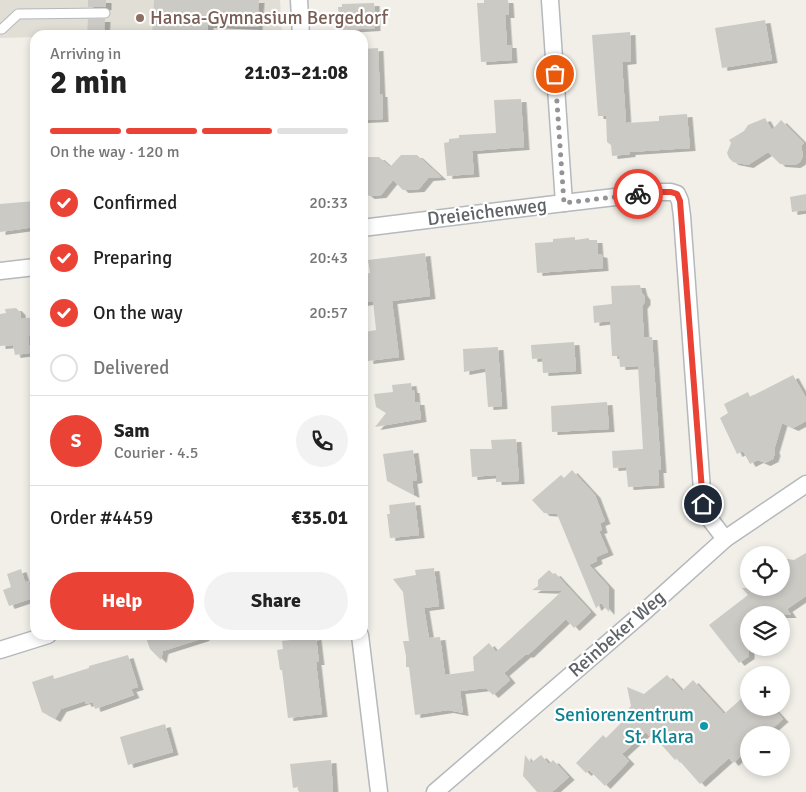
<!DOCTYPE html>
<meta charset="utf-8">
<style>
body{margin:0;font-family:Signika,sans-serif;background:#f2f2f2;color:#222;height:100vh;display:flex;flex-direction:column;font-size:19px;white-space:nowrap}
*{box-sizing:border-box;margin:0}
p{font-size:16px;color:#767676}
.icon{flex:none;width:28px;height:28px;fill:none;stroke:currentColor;stroke-width:2;stroke-linecap:round;stroke-linejoin:round}
.map{position:relative;flex:1;overflow:hidden}
.panel{position:absolute;left:30px;top:30px;width:338px;height:610px;display:flex;flex-direction:column;background:#fff;border-radius:15px;box-shadow:0 2px 8px #0003}
.panel>*{flex:none}
.controls{position:absolute;left:740px;top:546px;display:grid;gap:10px}
.controls a{display:grid;place-items:center;width:50px;height:50px;border-radius:50%;background:#fff;box-shadow:0 2px 8px #0003;font-size:25px}
.pin{position:absolute;display:grid;place-items:center;width:42px;height:42px;color:#fff;margin:-21px;border:2px solid #fff;border-radius:50%;box-shadow:0 1px 5px #0007}
.courier{position:absolute;display:grid;place-items:center;width:50px;height:50px;margin:-25px;border:4px solid #ea4335;border-radius:50%;background:#fff;color:#222;box-shadow:0 1px 6px #0007}
.overview em{font-style:normal;font-weight:800}
.overview div{display:flex;flex-direction:column-reverse}
.overview{display:flex;align-items:center;justify-content:space-between;height:85px;padding:0 20px}
h1{font-size:32px;font-weight:800;line-height:38px}
.bar{display:grid;grid-template-columns:repeat(4,1fr);gap:8px 5px;align-content:center;height:60px;padding:0 20px}
.bar i{height:6px;border-radius:4px;background:#e0e0e0}
.bar .selected{background:#ea4335}
.bar p{grid-column:span 4}
.line{display:flex;align-items:center;gap:12px;padding:0 20px;border-top:1px solid #e0e0e0}
.line div{flex:1}
.round{display:grid;place-items:center;flex:none;width:52px;height:52px;border-radius:26px;background:#f2f2f2}
ol{padding:0 20px;list-style:none}
li{display:flex;align-items:center;gap:15px;height:55px}
li p{margin-inline-start:auto}
li .icon{padding:5px;border-radius:50%;background:#ea4335;color:#fff;stroke-width:4}
li:last-child{color:#767676}
li i{width:28px;height:28px;border:2px solid #e0e0e0;border-radius:50%}
.button{display:flex;gap:10px;margin-top:auto;padding:10px 20px}
.button a{flex:1;height:58px;border-radius:30px;background:#ea4335;color:#fff;font-size:20px;font-weight:800;line-height:58px;text-align:center}
.button a+a{background:#f2f2f2;color:#222}
.map>svg:first-child{display:block}
.education{fill:#e1ded6}
.building{fill:#cccac5;filter:url(#shadow)}
.lines{fill:none;stroke-linecap:round;stroke-linejoin:round}
.lane-casing{stroke:#b5b8bc;stroke-width:11}
.street-casing{stroke:#b5b8bc;stroke-width:19}
.lane{stroke:#fff;stroke-width:9}
.street{stroke:#fff;stroke-width:16}
.done{stroke:#929495;stroke-width:5;stroke-dasharray:0 9}
.route{stroke:#ea4335;stroke-width:6}
.education-dot{fill:#8d6e63;stroke:#fff;stroke-width:2}
.culture-dot{fill:#0f9aa8;stroke:#fff;stroke-width:2}
.labels{text-anchor:middle;dominant-baseline:central;stroke-width:4.5;stroke-linejoin:round;paint-order:stroke}
.education-label{font-size:19px;fill:#785e54;stroke:#fff;text-anchor:start}
.street-label{font-size:19px;fill:#5f6368;stroke:#fff}
.culture-label{font-size:19px;fill:#0d838f;stroke:#fff;text-anchor:end}
</style>
<div class="map">
<svg width="806" height="792" viewBox="0 0 806 792">
<defs>
<filter id="shadow"><feDropShadow dx="5.5" dy="3" stdDeviation="0" flood-color="#0004"/></filter>
</defs>
<rect width="100%" height="100%" fill="#f1efe8"/>
<path class="education" d="M0,0H280L282,35H35V37L0,38Z"/>
<g class="building">
<rect x="88" y="0" width="18" height="7"/>
<path d="M154,0H259L257,27L208,25V35H152Z"/>
<path d="M484,0H508L509,15H505L507,45H511L512,60L481,62L477,3H484Z"/>
<path d="M374,3L375,28L343,30V23H339L338,7H342V4Z"/>
<path d="M88,19H105L104,35H87Z"/>
<path d="M765,20L772,60L722,68L715,28Z"/>
<path d="M630,32L631,61L622,62L626,123L659,121V116L687,114L690,148L630,152V154L612,156L611,145L607,142L606,116H598L592,35Z"/>
<path d="M378,48L380,94H382L383,119L362,120V49Z"/>
<path d="M521,99L524,147L472,151L474,174L447,176L444,143L449,142V139L459,138V135L496,133L494,100Z"/>
<path d="M765,118L772,130L781,120L804,143L801,146L803,156L800,162L795,165L780,164L768,152L748,165L733,162L729,158L727,153L731,143L729,140L744,131L748,125Z"/>
<path d="M401,155H417L441,177L428,178L419,189L403,190L393,180L381,195L369,196L362,190V157H379L390,167Z"/>
<path d="M806,194V210L792,212L790,197Z"/>
<path d="M35,201V227L0,232V204Z"/>
<path d="M575,237V240L589,238V240H597L598,254L602,255L603,268L537,273L535,243L553,242V239Z"/>
<path d="M425,253L430,296L392,301L399,357L368,361L365,332L376,330L373,301L362,303V274L370,273L368,260Z"/>
<path d="M640,285L642,293L645,297V302L642,306L644,337H652L661,470H658L659,485L628,487L626,467L613,468L612,451L643,449L638,366L620,367L619,356H612L610,321L594,323L593,306L612,304L611,286Z"/>
<path d="M16,308L20,312L21,319L35,317V335L28,336L30,353L15,355L13,345L0,346V314L6,313L5,309Z"/>
<path d="M574,342L576,371L543,373L542,358L532,359L531,345Z"/>
<path d="M498,347L502,406L488,407L485,368L464,372L463,349Z"/>
<path d="M793,375L806,398V421L793,428L782,423L774,450L775,453L773,459L765,463L758,460L750,464L743,451L737,454L720,418L728,413L724,404L748,392L750,397Z"/>
<path d="M411,383L412,390H414L415,402H419L421,419L375,427L386,413L376,407L374,394L393,392L392,385Z"/>
<path d="M607,402L609,429L552,432L551,406Z"/>
<path d="M516,439L519,481L496,482V475L472,477L470,449H492L491,440Z"/>
<path d="M413,450L417,480L412,481L414,495L387,481L383,454Z"/>
<path d="M572,470L595,495L605,521L600,523L602,530L599,531L608,552L596,557L597,561L589,565L609,587V612L601,603L596,608L557,514L544,513L532,500L561,475L564,478Z"/>
<path d="M415,502L419,535L390,538L387,514H390L389,505Z"/>
<path d="M806,553V596L787,609L791,615H749V656L739,663L709,625L748,595L742,588H781V558L794,560Z"/>
<path d="M434,568L439,606L424,608L429,638L440,637L445,675L474,671L473,657L489,643L496,652L562,591L532,590L538,586V580L549,570L553,574L555,573L591,612L574,628L566,619L529,654L527,655L526,654L504,673L510,680L493,695L486,688L460,691L463,713L448,710L415,715L409,667H406V656L403,641H409L403,592L393,579L416,575L415,570Z"/>
<path d="M21,569L25,582L28,581L33,598L9,606L3,590L11,587L7,574Z"/>
<path d="M145,635H203L204,638L163,651L161,660L150,649Z"/>
<path d="M316,637L319,662H316L322,714L288,718L282,670H280L277,650L283,649L282,641Z"/>
<path d="M128,655L138,687L131,689L134,695L95,709L93,702L86,704L85,701L61,709L55,719L42,712L32,682L53,675L54,679L89,668V666Z"/>
<path d="M667,675L682,691L693,680L724,714L749,692V708H773L783,719L765,735H749V749L733,763L729,758L700,784L677,758L675,760L651,733L649,736L646,732L622,754L629,761L605,786L589,770L586,773L576,763L603,735L606,738L626,718L623,714L631,706L627,687L644,694Z"/>
<path d="M165,724L173,752L128,765L120,737Z"/>
<path d="M525,755L531,763L541,755L549,764L553,760L569,777L552,792H537L523,776Z"/>
<path d="M331,760L333,792H299V787L293,788L290,764Z"/>
</g>
<g class="lines">
<defs>
<path id="lane" d="M0,29H2L18,14L105,13"/>
<g id="street">
<path d="M299,0L301,35"/>
<path d="M550,0L564,203"/>
<path d="M362,228L564,203L658,192H671L677,194L680,201L682,216L703,504L706,514L725,539"/>
<path d="M0,271L35,267"/>
<path d="M360,635L379,792"/>
<path d="M0,650L48,635"/>
<path d="M435,792L645,611L725,539L806,484"/>
</g>
</defs>
<use href="#lane" class="lane-casing"/>
<use href="#street" class="street-casing"/>
<use href="#lane" class="lane"/>
<use href="#street" class="street"/>
</g>
<g class="lines">
<path class="done" d="M555,74L564,203L638,194"/>
<path class="route" d="M638,194L658,192H671L677,194L680,201L703,504"/>
</g>
<circle class="education-dot" cx="140" cy="18" r="5"/>
<circle class="culture-dot" cx="704" cy="726" r="5"/>
<g class="labels">
<g class="education-label">
<text x="150" y="18">Hansa-Gymnasium Bergedorf</text>
</g>
<g class="street-label">
<text transform="translate(487 212) rotate(-7)">Dreieichenweg</text>
<text transform="translate(617 634) rotate(-41)">Reinbeker Weg</text>
</g>
<g class="culture-label">
<text x="694" y="715">Seniorenzentrum<tspan x="694" dy="22">St. Klara</tspan></text>
</g>
</g>
</svg>
<div class="controls">
<a><svg class="icon" aria-label="locate" viewBox="0 0 24 24"><circle cx="12" cy="12" r="6"/><path d="M12 2v4M12 18v4M2 12h4M18 12h4"/></svg></a>
<a><svg class="icon" aria-label="layers" viewBox="0 0 24 24"><path d="M12 4l9 5-9 5-9-5zM3 14l9 5 9-5"/></svg></a>
<a>+</a>
<a>−</a>
</div>
<div class="pin" style="left:555px;top:74px;background:#ea580c"><svg class="icon" aria-label="bag" viewBox="0 0 24 24"><path d="M5 8h14l-1 12H6zM9 8a3 3 0 0 1 6 0"/></svg></div>
<div class="pin" style="left:703px;top:504px;background:#1f2937"><svg class="icon" aria-label="home" viewBox="0 0 24 24"><path d="M3 11l9-7 9 7M6 9v11h12V9"/></svg></div>
<div class="courier" style="left:638px;top:194px"><svg class="icon" aria-label="bike" viewBox="0 0 24 24"><circle cx="6" cy="16" r="4"/><circle cx="18" cy="16" r="4"/><path d="M6 16l4-8h5l3 8M10 8l3 8H6M13 5h3"/></svg></div>
<section class="panel">
<div class="overview"><div><h1>2 min</h1><p>Arriving in</p></div><em>21:03–21:08</em></div>
<div class="bar"><i class="selected"></i><i class="selected"></i><i class="selected"></i><i></i><p>On the way · 120 m</p></div>
<ol>
<li><svg class="icon" aria-label="check" viewBox="0 0 24 24"><path d="M5 12l5 5 9-10"/></svg>Confirmed<p>20:33</p></li>
<li><svg class="icon" aria-label="check" viewBox="0 0 24 24"><path d="M5 12l5 5 9-10"/></svg>Preparing<p>20:43</p></li>
<li><svg class="icon" aria-label="check" viewBox="0 0 24 24"><path d="M5 12l5 5 9-10"/></svg>On the way<p>20:57</p></li>
<li><i></i>Delivered</li>
</ol>
<div class="line" style="height:90px"><b class="round" style="background:#ea4335;color:#fff">S</b><div><b>Sam</b><p>Courier · 4.5</p></div><a class="round"><svg class="icon" aria-label="phone" viewBox="0 0 24 24"><path d="M5 4h4l2 5-3 2q2 4 5 5l2-3 5 2v4C11 20 4 13 5 4z"/></svg></a></div>
<div class="line" style="height:65px"><div>Order #4459</div><b>€35.01</b></div>
<div class="button"><a>Help</a><a>Share</a></div>
</section>
</div>
